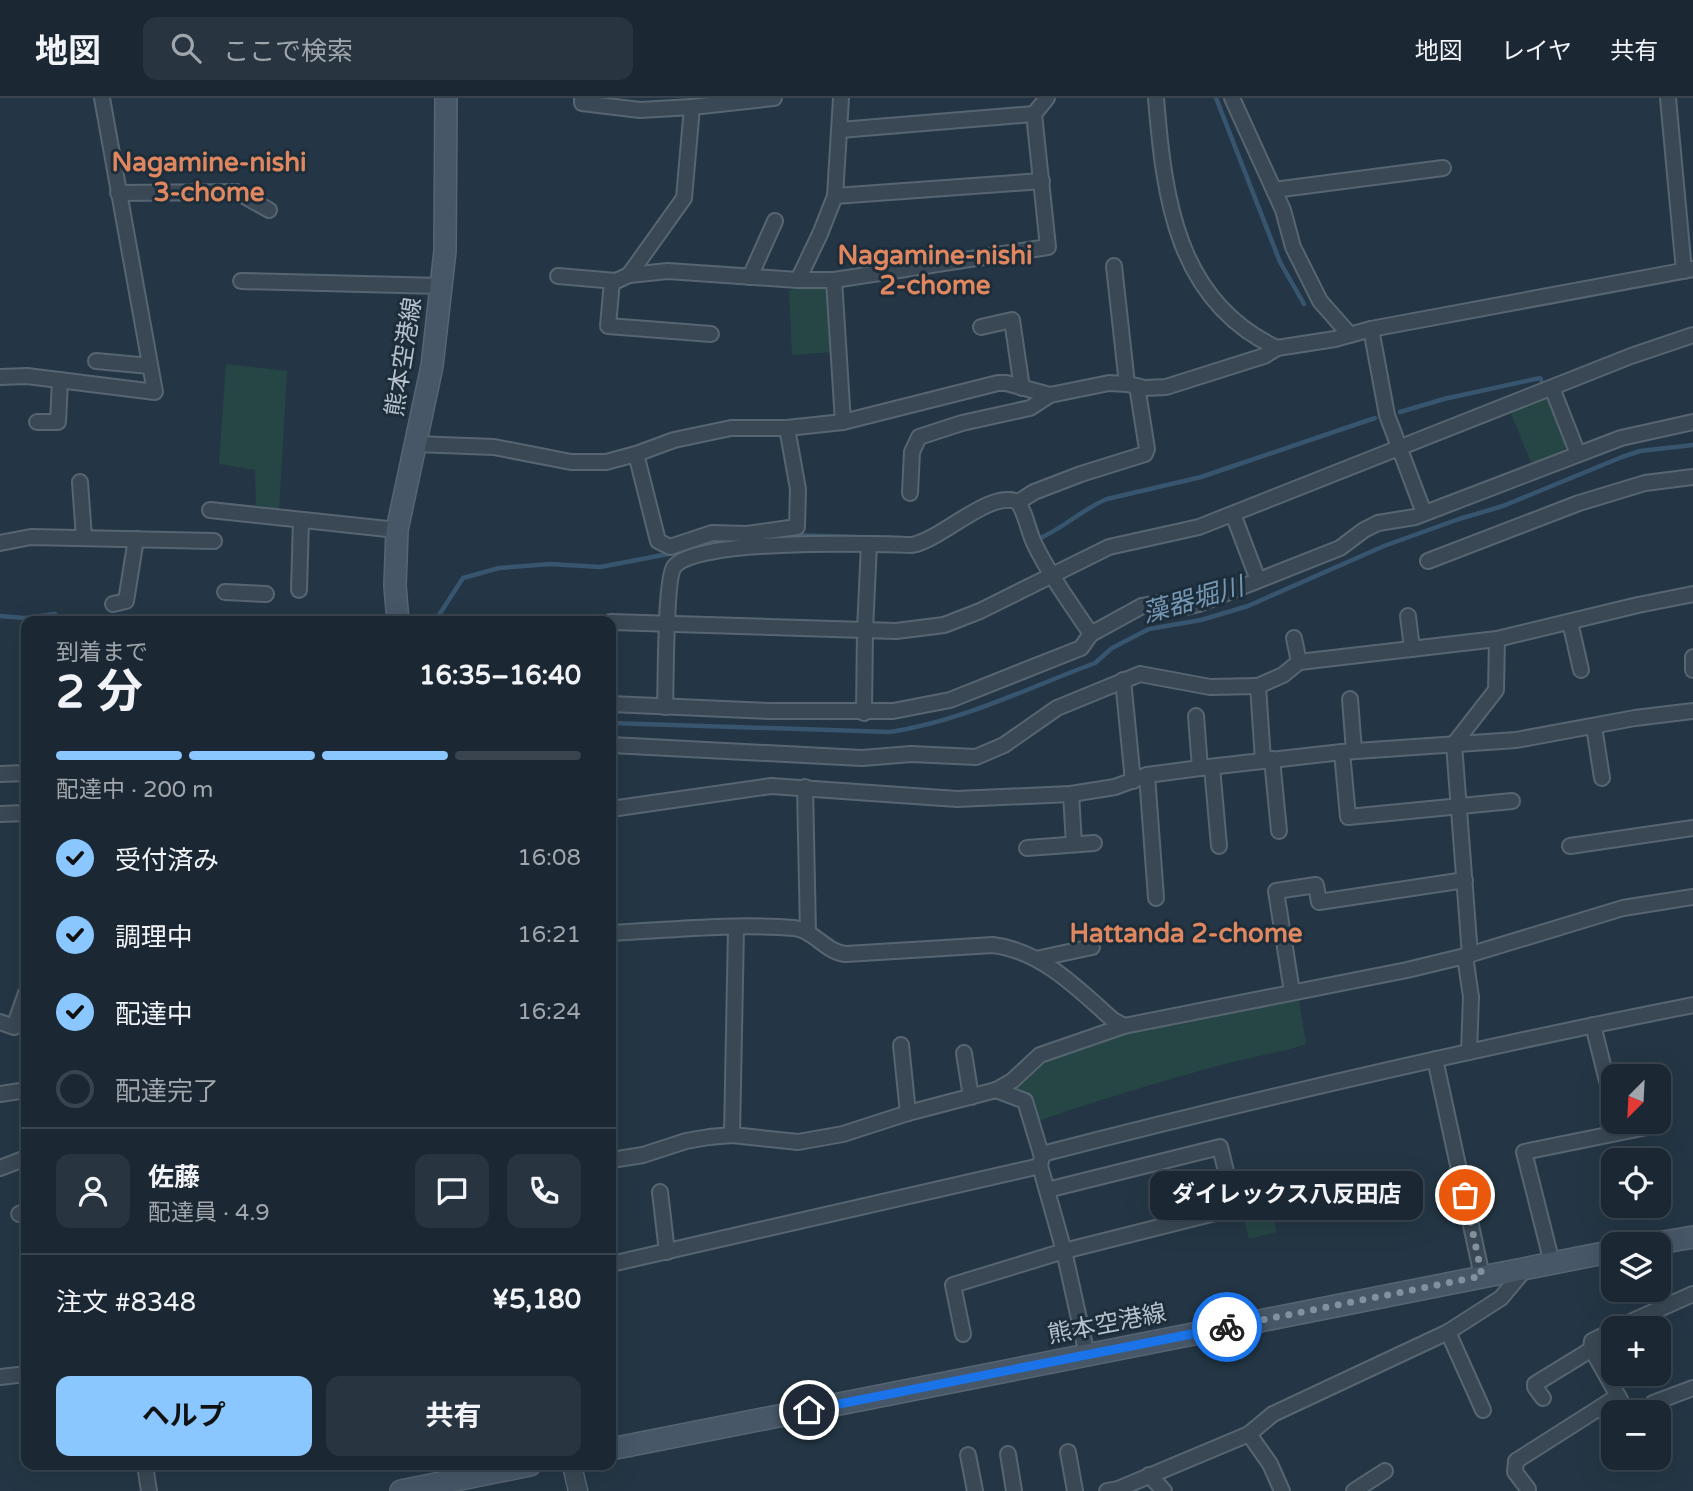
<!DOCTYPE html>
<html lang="ja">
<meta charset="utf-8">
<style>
body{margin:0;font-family:"Varela Round","Noto Sans JP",sans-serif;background:#283440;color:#f1f3f6;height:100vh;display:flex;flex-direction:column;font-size:26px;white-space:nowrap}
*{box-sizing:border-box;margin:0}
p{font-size:23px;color:#a0a6ac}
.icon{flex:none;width:38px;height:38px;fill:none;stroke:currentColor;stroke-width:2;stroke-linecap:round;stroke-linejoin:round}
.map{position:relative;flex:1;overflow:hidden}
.sheet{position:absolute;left:21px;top:518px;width:595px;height:854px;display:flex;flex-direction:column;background:#1b2834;border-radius:14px;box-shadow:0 7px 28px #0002,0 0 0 2px #39444f}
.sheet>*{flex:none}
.needle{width:46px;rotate:204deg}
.buttons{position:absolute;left:1601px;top:966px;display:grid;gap:14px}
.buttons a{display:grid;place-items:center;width:70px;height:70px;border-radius:14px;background:#1b2834;box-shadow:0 7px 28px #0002,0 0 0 2px #39444f;font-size:35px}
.pin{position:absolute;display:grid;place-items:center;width:60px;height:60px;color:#fff;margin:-30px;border:4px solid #fff;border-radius:50%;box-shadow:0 2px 7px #0007}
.courier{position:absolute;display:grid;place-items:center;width:70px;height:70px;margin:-35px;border:5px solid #1a73e8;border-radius:50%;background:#fff;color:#222;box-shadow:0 2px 9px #0007}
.bubble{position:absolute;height:49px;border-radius:14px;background:#1b2834;box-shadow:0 7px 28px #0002,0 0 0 2px #39444f;font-size:23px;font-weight:700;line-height:49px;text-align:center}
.summary em{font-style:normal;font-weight:700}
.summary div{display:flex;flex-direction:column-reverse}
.summary{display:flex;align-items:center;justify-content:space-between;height:119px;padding:0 35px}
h1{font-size:46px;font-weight:700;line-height:52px}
.bar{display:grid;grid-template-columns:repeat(4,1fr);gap:10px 7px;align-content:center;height:84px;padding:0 35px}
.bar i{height:9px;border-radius:5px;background:#39444f}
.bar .active{background:#8ac6ff}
.bar p{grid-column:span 4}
.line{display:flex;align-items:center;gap:18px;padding:0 35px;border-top:2px solid #39444f}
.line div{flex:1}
.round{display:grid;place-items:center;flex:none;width:74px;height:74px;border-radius:14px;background:#283440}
ol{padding:0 35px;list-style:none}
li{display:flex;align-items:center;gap:21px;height:77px}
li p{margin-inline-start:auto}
li .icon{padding:7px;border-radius:50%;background:#8ac6ff;color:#111;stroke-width:4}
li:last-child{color:#a0a6ac}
li i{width:38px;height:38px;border:4px solid #39444f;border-radius:50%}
.primary-button{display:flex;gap:14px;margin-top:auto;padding:14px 35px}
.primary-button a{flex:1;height:80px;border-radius:14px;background:#8ac6ff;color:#111;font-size:28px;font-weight:700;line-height:80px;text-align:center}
.primary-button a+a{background:#283440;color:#f1f3f6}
header{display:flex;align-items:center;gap:42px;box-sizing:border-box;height:98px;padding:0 35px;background:#1b2834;border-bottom:2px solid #39444f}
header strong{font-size:33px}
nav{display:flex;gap:38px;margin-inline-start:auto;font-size:24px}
.search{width:490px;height:63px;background:#283440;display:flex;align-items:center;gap:18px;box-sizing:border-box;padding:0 24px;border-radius:14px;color:#a0a6ac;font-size:26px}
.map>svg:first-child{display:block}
.green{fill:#264645}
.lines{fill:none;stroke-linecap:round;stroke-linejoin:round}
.stream{stroke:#37556e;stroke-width:4.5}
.minor-casing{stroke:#576571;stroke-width:18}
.tertiary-casing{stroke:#576571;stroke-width:21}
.secondary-casing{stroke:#576571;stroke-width:24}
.minor{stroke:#394854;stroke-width:14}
.tertiary{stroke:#394854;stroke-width:18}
.secondary{stroke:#475768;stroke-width:21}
.done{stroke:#83919e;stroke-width:7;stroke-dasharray:0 12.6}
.route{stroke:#1a73e8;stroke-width:9}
.labels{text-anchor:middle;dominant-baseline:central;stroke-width:6;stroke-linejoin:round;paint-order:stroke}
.street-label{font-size:24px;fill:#b6c2ce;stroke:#1e2d3a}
.neighbourhood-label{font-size:26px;font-weight:bold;fill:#e0875f;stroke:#1e2d3a}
.water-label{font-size:26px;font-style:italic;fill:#7497b4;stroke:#1e2d3a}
</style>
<header>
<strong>地図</strong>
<div class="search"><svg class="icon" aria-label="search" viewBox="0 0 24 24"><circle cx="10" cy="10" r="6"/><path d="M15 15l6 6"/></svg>ここで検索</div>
<nav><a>地図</a><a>レイヤ</a><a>共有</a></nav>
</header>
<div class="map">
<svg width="1693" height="1393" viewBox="0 0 1693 1393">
<rect width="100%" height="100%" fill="#243645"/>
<g class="green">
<path d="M826,188L833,254L792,257L789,192Z"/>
<path d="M226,266L287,273L279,414L256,412L255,372L219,366Z"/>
<path d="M1542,299L1547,301L1566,348L1563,353L1531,365L1510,313Z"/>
<path d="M1299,902L1306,946C1280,955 1254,958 1228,965C1163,983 1100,1001 1038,1023L1030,1000L1013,989L1049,961L1104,941Z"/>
<path d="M1270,1110L1277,1134L1249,1141L1242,1113Z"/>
</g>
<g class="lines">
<g class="stream">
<path d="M1216,0L1280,164L1304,206"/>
<path d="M1400,314L1444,301L1540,280L1541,282"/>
<path d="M789,437L857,439"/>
<path d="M1037,439L1038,441C1063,431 1082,411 1107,401L1201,379L1375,320"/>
<path d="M0,518L25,520L55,516L56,523"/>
<path d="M422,523L439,517L463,480L499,470L550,466L600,469L742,442"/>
<path d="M611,625L890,634C962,623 1028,590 1095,565L1112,550L1149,531L1201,522L1248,508L1384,448L1459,421L1503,408L1622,359L1640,353L1693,347"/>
</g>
<defs>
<g id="minor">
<path d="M582,0V5L640,12L692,9"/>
<path d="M1156,0C1164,99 1176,203 1277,250"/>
<path d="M1232,0L1283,112L1293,149L1320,203L1350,237"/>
<path d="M1668,0L1684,173"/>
<path d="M840,32L1034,16"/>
<path d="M1274,92L1443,70"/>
<path d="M118,95L237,94L269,112"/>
<path d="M835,98L841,0"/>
<path d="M1114,168L1127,286"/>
<path d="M629,177L684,100L692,9L774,0"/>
<path d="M558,178L616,183L629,177L668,173L798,182"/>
<path d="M750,179L775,123"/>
<path d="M834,182H798L820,136L835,98L1042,83"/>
<path d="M241,183L441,188"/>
<path d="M612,183L608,228L711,236"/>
<path d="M981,229L1012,222L1022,290"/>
<path d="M1371,231L1387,317L1424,415"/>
<path d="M96,263L150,268"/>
<path d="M0,279L27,278L155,294L102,0"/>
<path d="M1552,290L1578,356"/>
<path d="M37,324H58L60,282"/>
<path d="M843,324L834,182L1048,149L1034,16L1047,0"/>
<path d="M416,346L494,349L571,364H606L636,356L674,342L731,330H787L843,324L998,285H1006L1050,297L1109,285L1127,286L1145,290L1166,289L1264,258L1277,250L1335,241L1371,231L1693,171"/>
<path d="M636,356L658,443L670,449L712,435L747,436L797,429L798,391L787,330"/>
<path d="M80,384L84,440"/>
<path d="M910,395L912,354L919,339L962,325L1030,310L1050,297"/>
<path d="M1018,404L1034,394L1081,376L1145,356L1147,351L1137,288"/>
<path d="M210,412L397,432"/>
<path d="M1233,416L1258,482"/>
<path d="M0,445L31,439L214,443"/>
<path d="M1428,463L1579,405L1645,385L1693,379"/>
<path d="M299,492L301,422"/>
<path d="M225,494L266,496"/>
<path d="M113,506L126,503L136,441"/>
<path d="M1408,518L1412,551"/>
<path d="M611,524L896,533L944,527L980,513L1109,449L1199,429L1631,258L1693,237"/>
<path d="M1570,524L1581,572"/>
<path d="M1294,540L1299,564"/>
<path d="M1693,559V572"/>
<path d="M1123,582L1133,683"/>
<path d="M1350,601L1354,653"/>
<path d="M611,606L770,613H893L950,602L1081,550L1091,536L1142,508L1161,505L1186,509L1199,506L1340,450L1364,432L1378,425L1415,419L1621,340L1693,324"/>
<path d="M665,609C666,587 665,482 674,469C694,440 874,446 912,447C943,441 990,391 1018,404C1026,416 1028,432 1034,445C1050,478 1071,506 1091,536"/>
<path d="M864,615L865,532L869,446"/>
<path d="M1196,618L1200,670"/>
<path d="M1594,629L1602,680"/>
<path d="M611,647L862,660L911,656L976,659L1004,647L1057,610L1140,576L1210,589L1258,588"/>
<path d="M1342,654L1348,719L1512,703"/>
<path d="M1272,661L1279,733"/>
<path d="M1263,662L1258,588L1283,577L1299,564L1497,541"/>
<path d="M1212,669L1219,748"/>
<path d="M0,676L26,675"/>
<path d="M1147,677L1156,800"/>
<path d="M805,689L808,835"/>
<path d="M1071,696L1074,746"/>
<path d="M611,711L771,688L957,701L1071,696L1115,689L1147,677L1200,670L1342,654L1516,642L1635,620L1693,613"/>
<path d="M0,716L26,715"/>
<path d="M1570,748L1693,730"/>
<path d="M1027,750L1094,745"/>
<path d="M611,835C669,832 736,825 794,830C814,832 825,854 846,856L993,847C1042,853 1078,891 1113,922L1124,928L1407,872L1465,858L1623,810L1693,799"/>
<path d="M1470,857L1454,646L1496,592L1497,541L1638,507L1693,496"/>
<path d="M1465,858L1471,899L1469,954"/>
<path d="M1036,861L1092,849"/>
<path d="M1292,894L1276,793L1316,787L1319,804L1465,782"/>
<path d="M0,924L14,929L26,895"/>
<path d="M1593,927L1607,983L1614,982"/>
<path d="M901,947L908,1015"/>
<path d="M964,955L971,999"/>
<path d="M1435,961L1482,1178"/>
<path d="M996,992L1025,1003L1042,1059"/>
<path d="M0,996L26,992"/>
<path d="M732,1037L736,830"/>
<path d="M611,1062L643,1057L686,1043L709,1039L732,1037L798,1044L843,1036L908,1015L996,992L1012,983L1040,957L1124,928"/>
<path d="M0,1070L26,1060"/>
<path d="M660,1094L667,1154"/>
<path d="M19,1116L26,1113"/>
<path d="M1552,1165L1524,1054L1657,1027"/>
<path d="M611,1166L1040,1068"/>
<path d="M1617,1230L1693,1196"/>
<path d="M1614,1232L1592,1243L1591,1250L1627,1314"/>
<path d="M1448,1234L1483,1312"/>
<path d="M963,1236L953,1187L1064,1153L1235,1110L1220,1049L1047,1092"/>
<path d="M1087,1257L1064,1153L1040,1068L1042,1058L1046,1055C1260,1000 1476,950 1693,907"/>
<path d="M0,1279L26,1276"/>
<path d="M1543,1300L1535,1289V1286L1592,1251"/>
<path d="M1653,1305L1693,1290"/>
<path d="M1249,1336L1270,1366L1282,1393"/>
<path d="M1068,1354L1075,1393"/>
<path d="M1008,1356L1014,1393"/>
<path d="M968,1357L975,1393"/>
<path d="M145,1367L149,1393"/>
<path d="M1149,1377L1164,1393"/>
<path d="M1528,1391L1515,1374L1516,1363L1618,1298"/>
<path d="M1107,1393L1118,1391L1249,1336L1273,1316L1448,1234L1501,1200L1526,1170"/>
<path d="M1354,1393L1385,1373"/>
</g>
<path id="tertiary" d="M572,1367L578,1393"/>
<g id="secondary">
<path d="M398,523L395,488L397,432L432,268L445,153L446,0"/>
<path d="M1652,1146L1693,1139"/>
<path d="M611,1351L1614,1153"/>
<path d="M401,1393L530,1367"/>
</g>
</defs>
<use href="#minor" class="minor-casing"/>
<use href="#tertiary" class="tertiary-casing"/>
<use href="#secondary" class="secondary-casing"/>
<use href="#minor" class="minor"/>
<use href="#tertiary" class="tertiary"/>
<use href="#secondary" class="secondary"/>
</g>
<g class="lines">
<path class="done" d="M1227,1229L1482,1178L1465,1097"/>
<path class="route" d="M809,1312L1227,1229"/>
</g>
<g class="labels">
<g class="street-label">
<text transform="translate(404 259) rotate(-81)">熊本空港線</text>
<text transform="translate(1107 1226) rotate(-11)">熊本空港線</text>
</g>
<g class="neighbourhood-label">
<text x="209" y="64">Nagamine-nishi<tspan x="209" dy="30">3-chome</tspan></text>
<text x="935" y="157">Nagamine-nishi<tspan x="935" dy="30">2-chome</tspan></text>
<text x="1186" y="835">Hattanda 2-chome</text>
</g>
<g class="water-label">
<text transform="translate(1193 502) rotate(-16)">藻器堀川</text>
</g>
</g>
</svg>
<div class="buttons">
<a><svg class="needle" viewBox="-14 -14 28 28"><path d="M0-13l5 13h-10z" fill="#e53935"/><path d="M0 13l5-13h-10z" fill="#a0a6ac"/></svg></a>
<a><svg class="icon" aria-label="locate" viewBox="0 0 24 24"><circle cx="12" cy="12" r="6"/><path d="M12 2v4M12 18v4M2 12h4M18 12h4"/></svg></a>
<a><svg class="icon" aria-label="layers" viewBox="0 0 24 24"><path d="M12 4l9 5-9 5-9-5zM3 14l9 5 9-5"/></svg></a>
<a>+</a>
<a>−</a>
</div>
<div class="pin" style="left:1465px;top:1097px;background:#ea580c"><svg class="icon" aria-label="bag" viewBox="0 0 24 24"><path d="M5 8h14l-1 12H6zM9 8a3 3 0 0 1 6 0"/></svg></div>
<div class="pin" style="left:809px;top:1312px;background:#1f2937"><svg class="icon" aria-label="home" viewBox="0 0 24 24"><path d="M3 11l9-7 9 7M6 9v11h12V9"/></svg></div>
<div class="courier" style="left:1227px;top:1229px"><svg class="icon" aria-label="bike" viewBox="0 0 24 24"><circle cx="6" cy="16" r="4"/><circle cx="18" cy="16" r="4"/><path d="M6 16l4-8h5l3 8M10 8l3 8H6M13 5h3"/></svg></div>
<div class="bubble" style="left:1150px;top:1073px;width:273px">ダイレックス八反田店</div>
<section class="sheet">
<div class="summary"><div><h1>2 分</h1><p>到着まで</p></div><em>16:35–16:40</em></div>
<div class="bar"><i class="active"></i><i class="active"></i><i class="active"></i><i></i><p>配達中 · 200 m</p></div>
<ol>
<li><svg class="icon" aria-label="check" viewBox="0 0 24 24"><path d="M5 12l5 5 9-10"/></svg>受付済み<p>16:08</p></li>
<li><svg class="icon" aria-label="check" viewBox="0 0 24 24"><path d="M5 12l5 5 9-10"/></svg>調理中<p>16:21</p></li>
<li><svg class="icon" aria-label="check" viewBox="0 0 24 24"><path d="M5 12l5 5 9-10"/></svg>配達中<p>16:24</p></li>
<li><i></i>配達完了</li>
</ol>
<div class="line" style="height:126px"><a class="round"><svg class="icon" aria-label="person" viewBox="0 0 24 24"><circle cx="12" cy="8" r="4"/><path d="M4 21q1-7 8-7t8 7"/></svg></a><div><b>佐藤</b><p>配達員 · 4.9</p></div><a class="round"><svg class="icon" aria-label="chat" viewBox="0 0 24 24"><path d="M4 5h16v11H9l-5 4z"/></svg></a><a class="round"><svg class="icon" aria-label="phone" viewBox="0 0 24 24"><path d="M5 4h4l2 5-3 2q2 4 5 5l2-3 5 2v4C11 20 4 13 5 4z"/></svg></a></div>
<div class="line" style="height:91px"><div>注文 #8348</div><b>¥5,180</b></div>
<div class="primary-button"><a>ヘルプ</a><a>共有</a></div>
</section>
</div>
